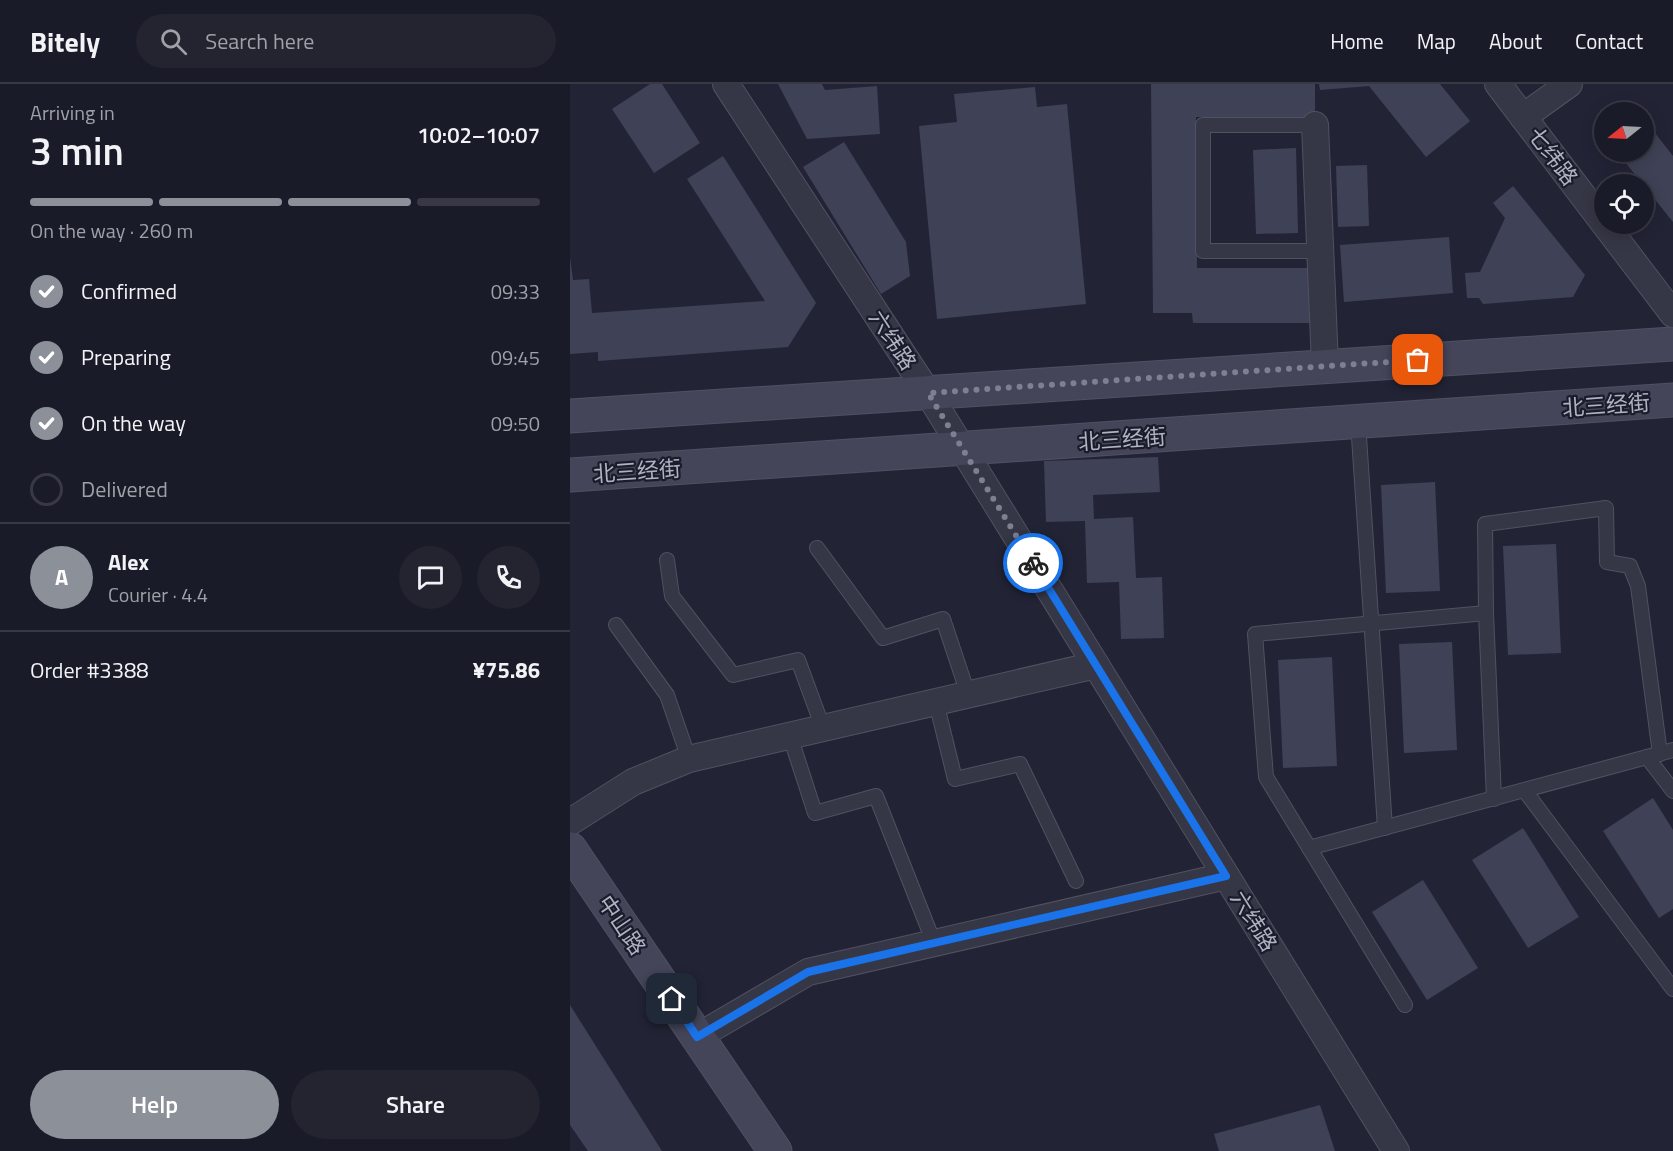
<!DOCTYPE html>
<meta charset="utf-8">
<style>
body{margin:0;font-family:"Titillium Web","Noto Sans SC",sans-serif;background:#232430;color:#f1f3f6;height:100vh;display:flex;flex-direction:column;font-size:22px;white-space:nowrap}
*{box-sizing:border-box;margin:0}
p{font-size:20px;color:#9fa1a8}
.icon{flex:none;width:33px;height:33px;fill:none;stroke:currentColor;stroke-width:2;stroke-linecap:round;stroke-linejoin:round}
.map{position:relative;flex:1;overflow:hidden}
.panel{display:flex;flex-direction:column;background:#1a1b28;width:570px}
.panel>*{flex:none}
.needle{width:39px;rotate:252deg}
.controls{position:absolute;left:1024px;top:18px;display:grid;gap:12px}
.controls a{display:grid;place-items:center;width:60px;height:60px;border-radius:50%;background:#1a1b28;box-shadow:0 3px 15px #0003,0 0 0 2px #383945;font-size:30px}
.pin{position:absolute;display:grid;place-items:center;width:51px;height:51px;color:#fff;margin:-26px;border-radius:12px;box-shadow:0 3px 9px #0006}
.courier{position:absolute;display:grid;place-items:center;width:60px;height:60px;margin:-30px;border:4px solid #1a73e8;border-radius:50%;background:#fff;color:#222;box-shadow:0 2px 8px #0007}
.headline em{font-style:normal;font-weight:600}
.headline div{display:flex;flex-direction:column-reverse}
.headline{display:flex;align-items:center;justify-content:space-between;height:102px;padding:0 30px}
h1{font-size:39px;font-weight:600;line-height:45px}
.bar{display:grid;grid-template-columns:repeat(4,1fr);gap:9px 6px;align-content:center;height:72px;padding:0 30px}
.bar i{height:8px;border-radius:4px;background:#383945}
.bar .current{background:#8c9099}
.bar p{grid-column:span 4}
.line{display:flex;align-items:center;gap:15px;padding:0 30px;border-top:2px solid #383945}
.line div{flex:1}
.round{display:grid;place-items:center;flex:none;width:63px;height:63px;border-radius:32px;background:#232430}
ol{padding:0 30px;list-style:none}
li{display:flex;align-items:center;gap:18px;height:66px}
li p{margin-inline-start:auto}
li .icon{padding:6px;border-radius:50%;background:#8c9099;color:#fff;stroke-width:4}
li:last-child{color:#9fa1a8}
li i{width:33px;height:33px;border:3px solid #383945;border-radius:50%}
.primary-button{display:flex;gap:12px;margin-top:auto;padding:12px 30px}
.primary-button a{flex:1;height:69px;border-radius:36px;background:#8c9099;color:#fff;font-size:24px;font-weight:600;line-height:69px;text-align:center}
.primary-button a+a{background:#232430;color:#f1f3f6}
header{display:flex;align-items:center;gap:36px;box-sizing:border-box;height:84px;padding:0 30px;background:#1a1b28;border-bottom:2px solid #383945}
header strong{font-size:28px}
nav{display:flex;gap:33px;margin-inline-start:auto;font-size:21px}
.search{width:420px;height:54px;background:#232430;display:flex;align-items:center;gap:15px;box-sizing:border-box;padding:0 21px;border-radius:33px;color:#9fa1a8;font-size:22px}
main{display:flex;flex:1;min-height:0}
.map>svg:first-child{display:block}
.building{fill:#3f4156}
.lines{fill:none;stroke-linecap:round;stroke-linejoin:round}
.lane-casing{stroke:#505161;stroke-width:16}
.street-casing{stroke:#505161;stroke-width:28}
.secondary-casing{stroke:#505161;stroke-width:35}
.lane{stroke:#363746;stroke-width:14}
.street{stroke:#363746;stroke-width:26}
.secondary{stroke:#444559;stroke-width:33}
.done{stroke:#7e8092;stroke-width:6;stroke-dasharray:0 10.8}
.route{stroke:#1a73e8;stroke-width:8}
.labels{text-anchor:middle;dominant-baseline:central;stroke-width:4.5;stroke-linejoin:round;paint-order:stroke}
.street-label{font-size:22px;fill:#b0b1c3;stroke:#1b1c2b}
</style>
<header>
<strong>Bitely</strong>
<div class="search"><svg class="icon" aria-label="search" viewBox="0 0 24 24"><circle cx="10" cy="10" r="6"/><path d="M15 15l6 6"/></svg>Search here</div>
<nav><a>Home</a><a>Map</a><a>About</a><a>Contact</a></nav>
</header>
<main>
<section class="panel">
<div class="headline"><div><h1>3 min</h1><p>Arriving in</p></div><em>10:02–10:07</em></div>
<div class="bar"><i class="current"></i><i class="current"></i><i class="current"></i><i></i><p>On the way · 260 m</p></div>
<ol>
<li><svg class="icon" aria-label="check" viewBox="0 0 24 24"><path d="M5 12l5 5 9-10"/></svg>Confirmed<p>09:33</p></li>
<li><svg class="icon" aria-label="check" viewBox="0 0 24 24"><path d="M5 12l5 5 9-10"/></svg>Preparing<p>09:45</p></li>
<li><svg class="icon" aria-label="check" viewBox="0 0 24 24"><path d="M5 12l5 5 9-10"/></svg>On the way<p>09:50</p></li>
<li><i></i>Delivered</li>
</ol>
<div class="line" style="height:108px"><b class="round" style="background:#8c9099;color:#fff">A</b><div><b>Alex</b><p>Courier · 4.4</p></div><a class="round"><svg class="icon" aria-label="chat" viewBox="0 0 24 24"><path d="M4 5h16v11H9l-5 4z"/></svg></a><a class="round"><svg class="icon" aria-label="phone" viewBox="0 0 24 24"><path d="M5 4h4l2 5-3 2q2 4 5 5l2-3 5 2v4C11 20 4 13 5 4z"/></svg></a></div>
<div class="line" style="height:78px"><div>Order #3388</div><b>¥75.86</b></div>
<div class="primary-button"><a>Help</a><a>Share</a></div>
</section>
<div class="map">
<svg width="1103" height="1067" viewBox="0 0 1103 1067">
<rect width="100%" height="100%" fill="#222436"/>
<g class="building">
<path d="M80,0H92L130,59L84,89L42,25Z"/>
<path d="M208,0H252L255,6L307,2L310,50L237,55Z"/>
<path d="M581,0H745V33H626L627,184H743V239H623L622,229H583Z"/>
<path d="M749,0H870L900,37L856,73L799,2L750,6Z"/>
<path d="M465,3L467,23L497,20L516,220L367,235L349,42L387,38L384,10Z"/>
<path d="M1058,16L1068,28H1043Z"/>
<path d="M1035,35V52L1026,41Z"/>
<path d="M1074,35L1103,72V138L1047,68H1074Z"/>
<path d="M274,58L336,158L340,192L311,210L233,83Z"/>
<path d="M726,64L728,149L686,150L683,66Z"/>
<path d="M153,72L246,219L218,263L28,277V268L0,270V173L3,196L19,195L22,229L195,217L117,95Z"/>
<path d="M797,81L799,142L768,143L766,82Z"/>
<path d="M943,102L1015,191L1003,213L913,220L909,214H897L895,189L910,188L935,134L923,119Z"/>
<path d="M879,153L883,209L774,218L770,161Z"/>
<path d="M588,373L590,408L523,411L524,435L563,433L566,494L592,493L594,554L551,555L549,498L517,499L515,437L476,438L474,377Z"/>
<path d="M865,398L870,507L816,509L811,401Z"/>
<path d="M986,460L991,569L938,571L933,462Z"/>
<path d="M882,558L887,666L834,669L829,560Z"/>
<path d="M762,573L767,682L713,684L708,576Z"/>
<path d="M1083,714L1103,746V825L1089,834L1033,747Z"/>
<path d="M953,744L1009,833L958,864L902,776Z"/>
<path d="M853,796L908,884L857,916L802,828Z"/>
<path d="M0,921L92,1067H18L0,1041Z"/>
<path d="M750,1021L765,1067H649L644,1050Z"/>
</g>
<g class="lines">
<defs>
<g id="lane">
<path d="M745,41H633V167H750"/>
<path d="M788,338L815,744"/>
<path d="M247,464L313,554L373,535L398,610"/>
<path d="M97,476L102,512L163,591L228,576L253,644"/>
<path d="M46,541L97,611L119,675"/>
<path d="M366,618L385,695L450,680L506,797"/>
<path d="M220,652L245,729L306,712L364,859"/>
<path d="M1077,673L1103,707"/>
<path d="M955,707L1103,905"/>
<path d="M924,715L916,529L915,440L1036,424L1037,478L1060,482L1068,502L1090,670"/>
<path d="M739,764L1103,666"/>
<path d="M835,921L696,693L685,550L916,529"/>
</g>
<g id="street">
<path d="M156,0L358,309L826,1067"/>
<path d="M928,0L1103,230"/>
<path d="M953,33L999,0"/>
<path d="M745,41L755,281"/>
<path d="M0,738L63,698L119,675L526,581"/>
<path d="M127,953L238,888L656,792"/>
</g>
<g id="secondary">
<path d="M0,332L1103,260"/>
<path d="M0,391L1103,316"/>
<path d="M0,765L205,1067"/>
</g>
</defs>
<use href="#lane" class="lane-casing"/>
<use href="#street" class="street-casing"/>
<use href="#secondary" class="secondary-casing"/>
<use href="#lane" class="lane"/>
<use href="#street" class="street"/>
<use href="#secondary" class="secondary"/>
</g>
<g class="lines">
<path class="done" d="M463,479L358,309L848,276"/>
<path class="route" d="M102,915L127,953L238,888L656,792L463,479"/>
</g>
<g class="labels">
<g class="street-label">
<text transform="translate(983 72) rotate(53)">七纬路</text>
<text transform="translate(323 256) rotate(57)">六纬路</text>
<text transform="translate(1036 321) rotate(-4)">北三经街</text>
<text transform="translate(552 355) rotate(-4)">北三经街</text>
<text transform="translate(67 387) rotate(-4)">北三经街</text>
<text transform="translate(684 837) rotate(58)">六纬路</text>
<text transform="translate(52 841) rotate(56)">中山路</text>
</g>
</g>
</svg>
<div class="controls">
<a><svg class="needle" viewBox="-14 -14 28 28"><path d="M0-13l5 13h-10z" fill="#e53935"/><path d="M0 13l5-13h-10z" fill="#9fa1a8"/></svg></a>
<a><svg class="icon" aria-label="locate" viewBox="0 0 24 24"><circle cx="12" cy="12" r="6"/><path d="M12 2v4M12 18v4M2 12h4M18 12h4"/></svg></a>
</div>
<div class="pin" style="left:848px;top:276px;background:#ea580c"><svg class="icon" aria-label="bag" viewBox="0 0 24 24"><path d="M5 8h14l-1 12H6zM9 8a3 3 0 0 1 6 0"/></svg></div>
<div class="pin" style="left:102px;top:915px;background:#1f2937"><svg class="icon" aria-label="home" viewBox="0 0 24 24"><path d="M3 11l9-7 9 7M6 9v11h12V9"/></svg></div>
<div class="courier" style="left:463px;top:479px"><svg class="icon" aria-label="bike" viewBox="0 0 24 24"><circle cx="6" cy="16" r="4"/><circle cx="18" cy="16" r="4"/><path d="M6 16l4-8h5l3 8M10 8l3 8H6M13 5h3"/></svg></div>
</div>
</main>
